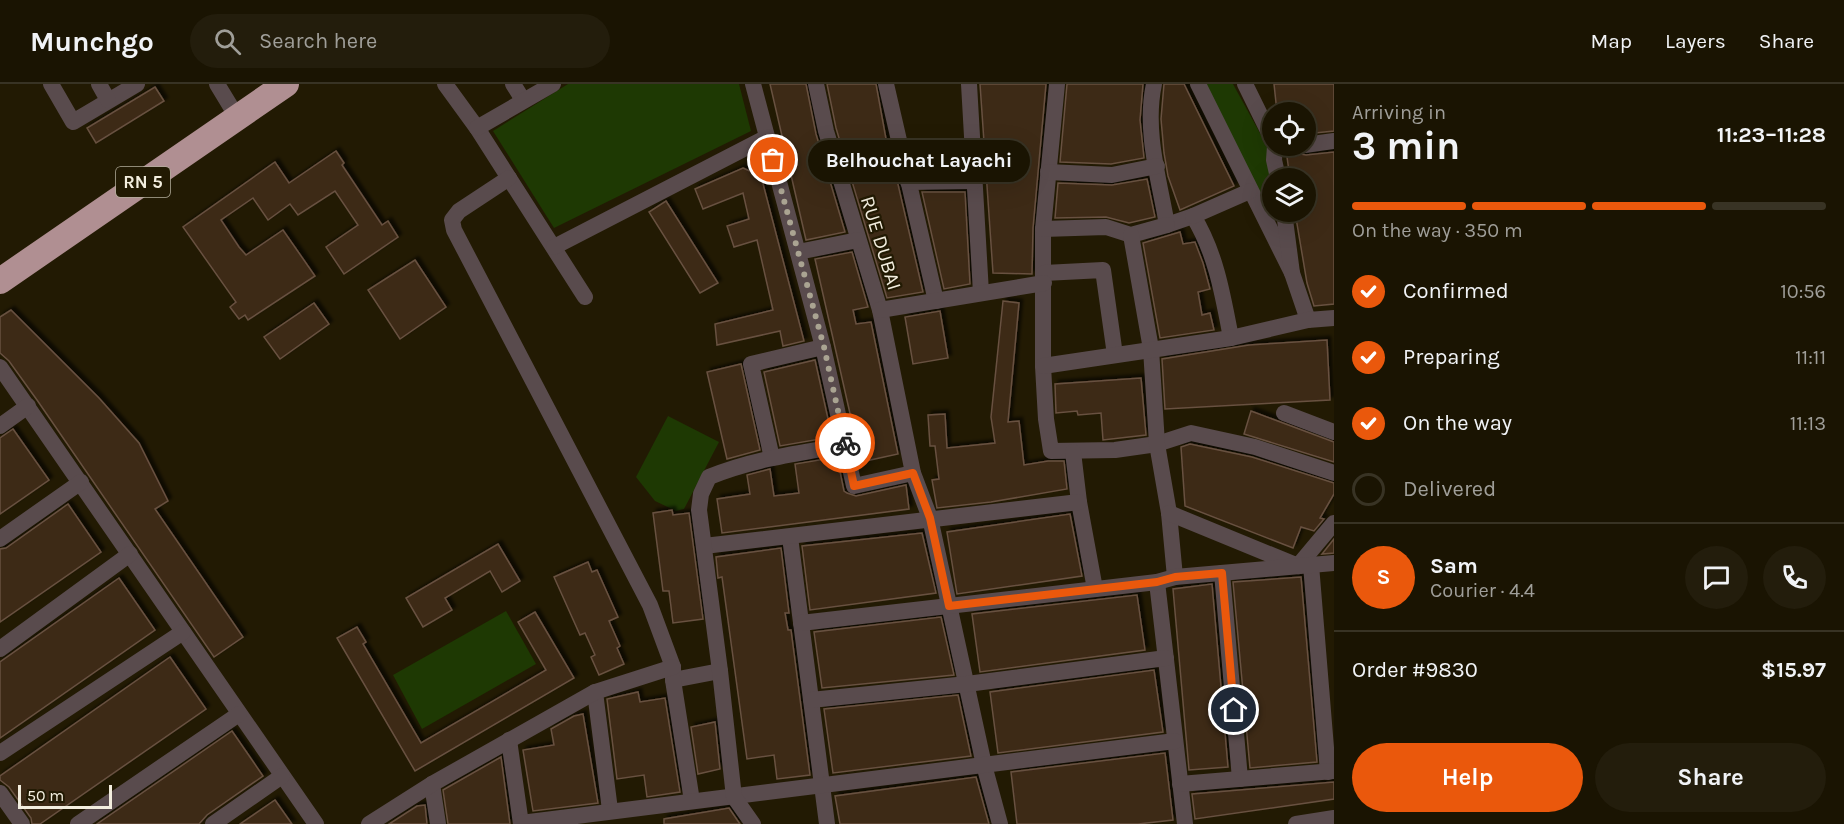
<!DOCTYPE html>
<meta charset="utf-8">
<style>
body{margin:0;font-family:Karla,sans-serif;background:#231d0c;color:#f1f3f6;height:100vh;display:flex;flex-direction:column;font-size:22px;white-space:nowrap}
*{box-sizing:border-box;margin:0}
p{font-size:20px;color:#9f9e99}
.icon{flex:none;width:33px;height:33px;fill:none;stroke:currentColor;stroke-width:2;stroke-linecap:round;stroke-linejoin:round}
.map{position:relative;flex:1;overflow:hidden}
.side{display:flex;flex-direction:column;background:#1a1402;width:510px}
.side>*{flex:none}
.controls{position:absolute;left:1262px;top:18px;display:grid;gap:12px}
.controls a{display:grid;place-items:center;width:54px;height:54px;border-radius:50%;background:#1a1402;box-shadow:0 6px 24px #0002,0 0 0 2px #383324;font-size:30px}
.scale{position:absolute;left:18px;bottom:15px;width:94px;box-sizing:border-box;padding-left:6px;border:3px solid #f3eedf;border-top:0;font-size:16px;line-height:21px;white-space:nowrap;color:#f3eedf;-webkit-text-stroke:4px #221a03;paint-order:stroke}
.pin{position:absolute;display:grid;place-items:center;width:51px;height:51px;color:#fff;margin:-26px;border:3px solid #fff;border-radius:50%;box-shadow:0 2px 6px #0007}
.courier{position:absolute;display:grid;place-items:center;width:60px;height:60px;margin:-30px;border:4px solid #ea580c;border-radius:50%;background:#fff;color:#222;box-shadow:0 2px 8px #0007}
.bubble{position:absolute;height:42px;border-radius:21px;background:#1a1402;box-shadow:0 6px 24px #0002,0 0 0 2px #383324;font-size:20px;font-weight:700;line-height:42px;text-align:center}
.headline em{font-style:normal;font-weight:700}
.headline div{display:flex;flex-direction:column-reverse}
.headline{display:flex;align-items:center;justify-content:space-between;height:102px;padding:0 18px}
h1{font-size:39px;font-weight:700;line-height:45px}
.bar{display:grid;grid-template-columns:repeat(4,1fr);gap:9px 6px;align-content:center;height:72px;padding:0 18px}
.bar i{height:8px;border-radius:4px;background:#383324}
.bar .on{background:#ea580c}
.bar p{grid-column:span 4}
.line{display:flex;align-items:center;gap:15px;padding:0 18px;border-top:2px solid #383324}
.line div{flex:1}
.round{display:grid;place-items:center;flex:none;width:63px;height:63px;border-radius:32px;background:#231d0c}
ol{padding:0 18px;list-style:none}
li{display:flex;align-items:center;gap:18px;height:66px}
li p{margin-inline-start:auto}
li .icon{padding:6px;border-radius:50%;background:#ea580c;color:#fff;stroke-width:4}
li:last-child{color:#9f9e99}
li i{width:33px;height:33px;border:3px solid #383324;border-radius:50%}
.action{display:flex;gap:12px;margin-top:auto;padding:12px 18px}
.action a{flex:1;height:69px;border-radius:36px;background:#ea580c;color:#fff;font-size:24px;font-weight:700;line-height:69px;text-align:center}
.action a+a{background:#231d0c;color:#f1f3f6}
header{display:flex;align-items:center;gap:36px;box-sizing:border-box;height:84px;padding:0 30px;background:#1a1402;border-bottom:2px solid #383324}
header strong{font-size:28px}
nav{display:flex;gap:33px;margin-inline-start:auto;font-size:21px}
.search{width:420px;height:54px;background:#231d0c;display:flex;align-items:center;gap:15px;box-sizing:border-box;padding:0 21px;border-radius:33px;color:#9f9e99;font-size:22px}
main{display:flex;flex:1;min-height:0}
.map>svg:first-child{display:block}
.green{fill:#1e3903}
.building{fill:#3d2918;stroke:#685140;stroke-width:1.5;filter:url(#shadow)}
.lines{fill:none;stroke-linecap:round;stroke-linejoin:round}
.minor{stroke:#594b4d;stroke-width:16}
.highway{stroke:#b08f92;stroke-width:26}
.done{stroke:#aaa492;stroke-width:6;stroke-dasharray:0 10.8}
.route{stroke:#ea580c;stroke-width:8}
.labels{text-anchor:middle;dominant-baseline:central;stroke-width:4.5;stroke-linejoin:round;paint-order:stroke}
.shield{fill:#221a03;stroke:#b4ae9d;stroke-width:1.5}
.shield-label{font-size:18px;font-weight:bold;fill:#f3eedf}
.street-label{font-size:20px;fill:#f3eedf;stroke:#221a03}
</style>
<header>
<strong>Munchgo</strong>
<div class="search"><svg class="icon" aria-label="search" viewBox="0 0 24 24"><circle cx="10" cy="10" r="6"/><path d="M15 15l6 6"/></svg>Search here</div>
<nav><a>Map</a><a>Layers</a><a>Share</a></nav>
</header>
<main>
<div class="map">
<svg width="1334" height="740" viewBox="0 0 1334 740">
<defs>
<filter id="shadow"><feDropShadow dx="3.5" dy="-3.5" stdDeviation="1.5" flood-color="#0009"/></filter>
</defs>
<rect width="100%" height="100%" fill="#221a03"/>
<g class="green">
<path d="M568,0H739L751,47L554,144L493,47Z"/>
<path d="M1204,0H1233L1267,62L1272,99V128H1276L1277,134L1272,136Z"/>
<path d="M668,332L719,358L684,425L676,427L655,417L636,393Z"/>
<path d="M506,527L536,580L422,645L393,591Z"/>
</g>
<g class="building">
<path d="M770,0H806L816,50L845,148L806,156Z"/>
<path d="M827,0H876L888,66H890L923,208L887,214L836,44Z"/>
<path d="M980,0H1046L1033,144L1032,190L993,189Z"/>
<path d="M1067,0H1143L1140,36L1144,74L1111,80L1060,78Z"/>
<path d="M1164,0H1184L1234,102L1180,126L1168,92L1164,69L1161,35Z"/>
<path d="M1274,0H1334V47L1305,50V28H1277Z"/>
<path d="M155,3L164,17L96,59L87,44Z"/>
<path d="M1286,66H1296L1301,70L1306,71L1334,68V220L1314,222L1307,199L1295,128H1305V94H1290Z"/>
<path d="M336,67L344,79L342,81L382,141L388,137L398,153L344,190L326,163L358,141L335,107L298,131L290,120L268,136L253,114L221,136L239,163L246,171L283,146L315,192L248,236L245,231L239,235L230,223L236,218L183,143L275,78L289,99Z"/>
<path d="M743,84L761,92L804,257L783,262L780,247L717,261L715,240L773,226L757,156L734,163L727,142L749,135L743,109L703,125L695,105Z"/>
<path d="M1147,95L1155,133L1129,139L1106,133L1055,134L1058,99L1112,101Z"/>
<path d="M922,108H965L970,200L944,205Z"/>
<path d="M666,117L718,199L700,209L649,128Z"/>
<path d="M1180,148L1183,160L1195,158L1203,179L1210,205L1198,208L1202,231L1210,229L1214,246L1160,254L1143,159Z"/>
<path d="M852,168L868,223L853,226L856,240L871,238L898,370L861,378L815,175Z"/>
<path d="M415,176L446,223L400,255L368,206Z"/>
<path d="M1003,217L1019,219L1008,338L1019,337L1024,381L1048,377H1064L1067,405L991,418L937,424L932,396L939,395L935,362H930L928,331L945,330L947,364L995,359L991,333Z"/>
<path d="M314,219L329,240L280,275L264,253Z"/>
<path d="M11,226L99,314L139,359L168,417L155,425L243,553L214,573L37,316L9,277L0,269V233Z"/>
<path d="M940,227L948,274L913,280L905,233Z"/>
<path d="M1327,256L1330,316L1165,325L1162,275L1249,261Z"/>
<path d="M815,276L832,353L780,362L764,288Z"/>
<path d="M741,280L760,366L727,375L707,288Z"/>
<path d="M1141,294L1146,351L1103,356L1101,329L1078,331L1077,327L1056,329L1055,300Z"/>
<path d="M1251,327L1334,358V378L1244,350Z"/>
<path d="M13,345L49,396L0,430V354Z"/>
<path d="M1190,360L1252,373L1334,399V410L1320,434L1324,435L1314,447L1301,443L1293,464L1185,422L1181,363Z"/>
<path d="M837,373L844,407L847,409L856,412L906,401L909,425L722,449L717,415L750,410L747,391L770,385L774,412L799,409L795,380Z"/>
<path d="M68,420L101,468L0,538V465L6,464Z"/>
<path d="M672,426L673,431L689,429L703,535L673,539L669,507H663L653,429Z"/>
<path d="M1070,430L1082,492L957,510L947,448Z"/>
<path d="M922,449L936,509L810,526L802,462Z"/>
<path d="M1334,455V469L1322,470Z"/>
<path d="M498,460L520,497L502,508L490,487L445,514L452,526L423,543L406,514Z"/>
<path d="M781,464L789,529H785L788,546H791L810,691L777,695L774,671L747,675L722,493L718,494L716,473Z"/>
<path d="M588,478L592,488L597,486L618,533L609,537L620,562L617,564L624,580L599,591L591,573L595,571L585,549L580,551L554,493Z"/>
<path d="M1301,493L1317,678L1250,684L1233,498Z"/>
<path d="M119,494L155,546L0,654V578Z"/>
<path d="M1212,500L1228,683L1189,686L1173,505Z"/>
<path d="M1137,511L1145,566L980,588L972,530Z"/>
<path d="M535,528L574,594L415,687L337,554L357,543L366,558L363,560L421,659L546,586L518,538Z"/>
<path d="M941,533L954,591L822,604L814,548Z"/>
<path d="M170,573L206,625L40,740H32L31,734L9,703L0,696V692Z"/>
<path d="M1154,586L1163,648L998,669L990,608Z"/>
<path d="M638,608L640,618L665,614L680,708L647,713L644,691L617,695L607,615Z"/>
<path d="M958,611L971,672L833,689L824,625Z"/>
<path d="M583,630L598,719L533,727L523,666L554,661L551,645L574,632Z"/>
<path d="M715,638L720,685L698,690L691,643Z"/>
<path d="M232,647L263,692L207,731L199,740H97Z"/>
<path d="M1165,669L1173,736L1138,740H1017L1011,688Z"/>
<path d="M501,673L510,740H448L443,706Z"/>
<path d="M976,693L989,740H840L835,712Z"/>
<path d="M1334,698V715L1195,735L1192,710Z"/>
<path d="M275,716L292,740H240Z"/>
<path d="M425,721L427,740H389L417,722Z"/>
<path d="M729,724L740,740H664V735Z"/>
</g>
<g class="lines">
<g class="minor">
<path d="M51,0L73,38L137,0"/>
<path d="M99,0L108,16"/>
<path d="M217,0L237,33"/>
<path d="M445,0L477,44L585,213"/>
<path d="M513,0L523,16"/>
<path d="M753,0L823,263L854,402L913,389"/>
<path d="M816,0L826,47L880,226L913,389L930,434L984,681L1000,740"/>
<path d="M886,0L936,217"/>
<path d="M969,0L981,209"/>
<path d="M1057,0L1043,145V282L1046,335L1051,367L1115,366L1157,360L1191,349L1255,363L1334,389"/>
<path d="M1154,0C1144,46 1159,95 1167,141L1193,132C1216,169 1223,212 1231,254"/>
<path d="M1198,0L1292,189"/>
<path d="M1245,0L1272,55"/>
<path d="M477,44L553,0"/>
<path d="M1305,61L1334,57"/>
<path d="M1275,62L1274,76L1278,94"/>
<path d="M1048,88L1112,91L1157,82"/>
<path d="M509,94L459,127L452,136L454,146L650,521L673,583V596L720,587"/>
<path d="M908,98L974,97"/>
<path d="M1284,128L1292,189L1308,236"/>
<path d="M1193,132L1250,107"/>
<path d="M1043,145L1106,143L1131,151L1167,141"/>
<path d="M1131,151L1151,265L1157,360L1169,429L1175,493"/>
<path d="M554,163L767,53"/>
<path d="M798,168L858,156"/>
<path d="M1044,189L1103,186L1115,271"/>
<path d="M880,226L1044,199"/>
<path d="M1043,282L1231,254L1308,236L1334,234"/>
<path d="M0,283L316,740"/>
<path d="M1284,329L1334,348"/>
<path d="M0,342L28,322"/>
<path d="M1073,368L1079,418L1095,505"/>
<path d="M772,374L751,280L823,263"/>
<path d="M1169,429L1298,482L1334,439"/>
<path d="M790,453L827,740"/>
<path d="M0,455L81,398"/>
<path d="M704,462L1079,418"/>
<path d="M1311,481L1328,688"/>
<path d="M1222,489L1240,695"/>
<path d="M1157,498L1185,740"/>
<path d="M801,539L1157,498L1175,493L1334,479"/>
<path d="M0,565L130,470"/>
<path d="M673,596L692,717"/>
<path d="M595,608L610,726"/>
<path d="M811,616L967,600L1166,574"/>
<path d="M509,656L521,740"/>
<path d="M0,669L183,548"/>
<path d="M432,700L438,740"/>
<path d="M1180,700L1334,687"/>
<path d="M0,709L22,740"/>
<path d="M521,739L1175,657"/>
<path d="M78,740L239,630"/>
<path d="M213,740L282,692"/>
<path d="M369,740L432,700L595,608L673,583"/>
<path d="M753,740L734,713L720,587L699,426L701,410L709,393C753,375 799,369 845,361"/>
<path d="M1296,740L1334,734"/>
</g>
<path class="highway" d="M0,197L286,0"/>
</g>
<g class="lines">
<path class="done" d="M773,76L824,263L845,359"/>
<path class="route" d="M845,359L854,402L913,389L930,434L949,522L1157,498L1175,493L1222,489L1234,626"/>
</g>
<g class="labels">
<rect class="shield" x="116" y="83" width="54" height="30" rx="4.5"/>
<g class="shield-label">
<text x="143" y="98">RN 5</text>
</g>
<g class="street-label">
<text transform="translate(881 159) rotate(73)">RUE DUBAI</text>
</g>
</g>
</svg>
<div class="controls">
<a><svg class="icon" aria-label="locate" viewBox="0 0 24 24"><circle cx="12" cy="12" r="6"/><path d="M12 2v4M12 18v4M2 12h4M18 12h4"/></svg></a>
<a><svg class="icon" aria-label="layers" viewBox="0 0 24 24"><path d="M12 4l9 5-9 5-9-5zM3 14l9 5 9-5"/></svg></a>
</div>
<div class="scale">50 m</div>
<div class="pin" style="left:773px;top:76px;background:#ea580c"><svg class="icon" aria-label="bag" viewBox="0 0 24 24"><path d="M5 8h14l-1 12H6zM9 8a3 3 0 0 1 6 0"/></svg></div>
<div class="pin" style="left:1234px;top:626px;background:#1f2937"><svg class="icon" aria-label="home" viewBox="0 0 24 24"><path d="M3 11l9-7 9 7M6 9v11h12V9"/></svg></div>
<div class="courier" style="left:845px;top:359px"><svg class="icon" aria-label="bike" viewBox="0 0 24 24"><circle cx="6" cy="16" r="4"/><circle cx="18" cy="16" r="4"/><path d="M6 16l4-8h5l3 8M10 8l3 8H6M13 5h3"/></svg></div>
<div class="bubble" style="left:808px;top:56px;width:222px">Belhouchat Layachi</div>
</div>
<section class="side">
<div class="headline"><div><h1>3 min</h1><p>Arriving in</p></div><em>11:23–11:28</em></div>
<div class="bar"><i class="on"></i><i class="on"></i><i class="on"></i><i></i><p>On the way · 350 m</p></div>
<ol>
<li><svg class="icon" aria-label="check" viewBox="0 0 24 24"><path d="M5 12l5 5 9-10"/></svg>Confirmed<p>10:56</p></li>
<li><svg class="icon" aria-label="check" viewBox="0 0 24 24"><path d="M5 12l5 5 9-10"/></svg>Preparing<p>11:11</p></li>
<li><svg class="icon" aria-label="check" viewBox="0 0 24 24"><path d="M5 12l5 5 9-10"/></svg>On the way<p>11:13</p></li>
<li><i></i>Delivered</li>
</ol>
<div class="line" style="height:108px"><b class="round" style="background:#ea580c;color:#fff">S</b><div><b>Sam</b><p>Courier · 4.4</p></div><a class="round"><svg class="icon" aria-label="chat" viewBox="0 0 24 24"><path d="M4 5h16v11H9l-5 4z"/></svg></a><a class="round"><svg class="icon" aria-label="phone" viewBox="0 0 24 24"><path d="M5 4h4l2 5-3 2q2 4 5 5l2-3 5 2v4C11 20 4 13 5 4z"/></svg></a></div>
<div class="line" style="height:78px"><div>Order #9830</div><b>$15.97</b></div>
<div class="action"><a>Help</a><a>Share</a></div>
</section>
</main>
